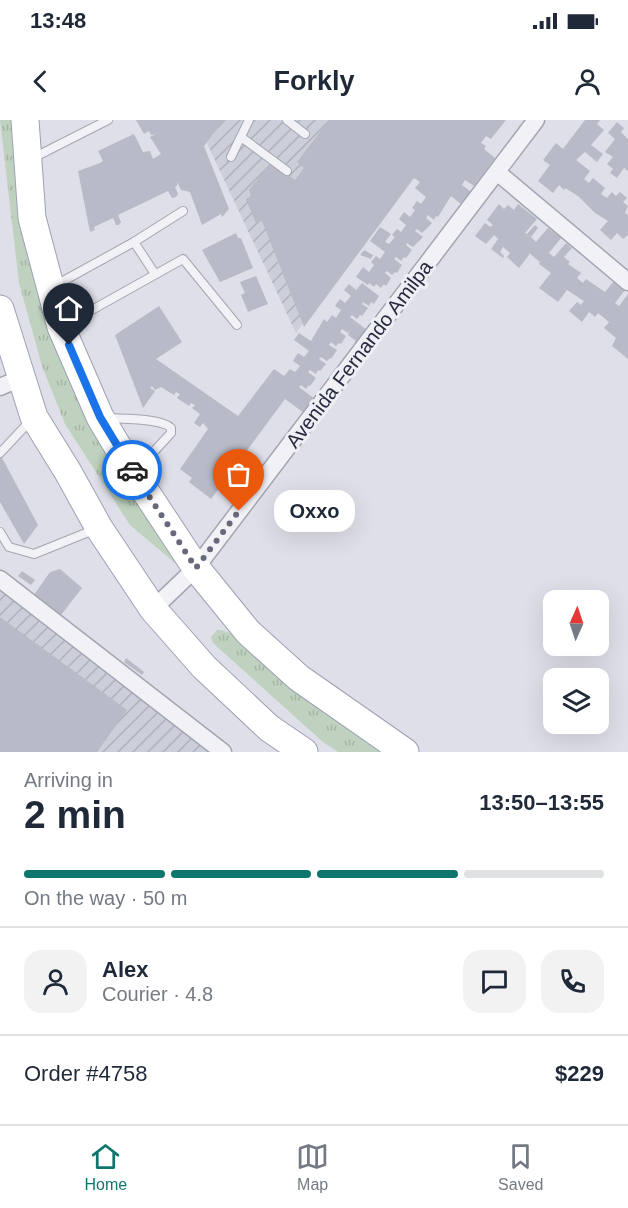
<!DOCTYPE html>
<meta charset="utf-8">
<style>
body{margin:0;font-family:Arial,sans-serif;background:#f2f2f3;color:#1f2937;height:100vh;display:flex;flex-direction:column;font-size:22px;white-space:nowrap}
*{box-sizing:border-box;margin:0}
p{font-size:20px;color:#747a83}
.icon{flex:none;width:33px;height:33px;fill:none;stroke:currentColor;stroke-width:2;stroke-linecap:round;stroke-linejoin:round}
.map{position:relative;height:632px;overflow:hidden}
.side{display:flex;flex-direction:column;background:#fff;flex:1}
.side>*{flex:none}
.needle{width:39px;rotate:3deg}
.controls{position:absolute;left:543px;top:470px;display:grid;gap:12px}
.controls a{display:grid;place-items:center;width:66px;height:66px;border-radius:12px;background:#fff;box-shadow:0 6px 24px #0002;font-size:30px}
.pin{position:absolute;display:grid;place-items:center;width:51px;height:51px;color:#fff;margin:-62px -26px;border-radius:50% 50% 50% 0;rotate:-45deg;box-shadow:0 0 6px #0007}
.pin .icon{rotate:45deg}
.courier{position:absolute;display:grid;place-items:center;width:60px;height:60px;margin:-30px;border:4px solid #1a73e8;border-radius:50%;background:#fff;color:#222;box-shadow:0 2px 8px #0007}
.bubble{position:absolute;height:42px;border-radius:18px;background:#fff;box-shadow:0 6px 24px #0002;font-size:20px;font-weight:700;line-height:42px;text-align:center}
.summary em{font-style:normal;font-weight:700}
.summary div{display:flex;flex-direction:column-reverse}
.summary{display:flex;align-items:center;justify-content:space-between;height:102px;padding:0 24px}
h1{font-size:39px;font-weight:700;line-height:45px}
.bar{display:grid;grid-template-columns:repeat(4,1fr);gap:9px 6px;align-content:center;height:72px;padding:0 24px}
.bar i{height:8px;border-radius:4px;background:#e0e1e3}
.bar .active{background:#0f766e}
.bar p{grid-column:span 4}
.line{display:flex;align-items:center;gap:15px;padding:0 24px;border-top:2px solid #e0e1e3}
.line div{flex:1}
.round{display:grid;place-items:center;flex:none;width:63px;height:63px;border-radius:18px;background:#f2f2f3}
.status{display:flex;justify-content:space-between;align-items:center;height:42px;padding:0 30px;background:#fff;direction:ltr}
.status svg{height:16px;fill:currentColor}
header{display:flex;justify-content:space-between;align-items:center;height:78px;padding:0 24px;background:#fff;font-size:27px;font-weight:700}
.menu{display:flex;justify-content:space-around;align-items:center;height:84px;border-top:2px solid #e0e1e3;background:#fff;font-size:16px;color:#747a83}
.menu a{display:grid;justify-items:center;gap:3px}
.menu .active{color:#0f766e}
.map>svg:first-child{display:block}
.industrial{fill:url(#industrial-furrows)}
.grass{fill:url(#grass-tufts)}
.building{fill:#b8bac7}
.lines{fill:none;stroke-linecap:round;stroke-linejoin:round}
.lane-casing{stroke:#a3a5b2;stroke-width:10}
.street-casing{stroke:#a3a5b2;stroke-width:19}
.primary-casing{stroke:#9da1b3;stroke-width:29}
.lane{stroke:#f1f1f6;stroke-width:8}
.street{stroke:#f1f1f6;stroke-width:16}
.primary{stroke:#fff;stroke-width:27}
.done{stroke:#67697a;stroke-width:6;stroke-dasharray:0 10.8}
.route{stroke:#1a73e8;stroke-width:8}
.labels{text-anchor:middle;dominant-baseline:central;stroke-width:6;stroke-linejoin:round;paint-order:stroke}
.street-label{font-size:20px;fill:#272a3f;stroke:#edeff5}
</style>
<div class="status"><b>13:48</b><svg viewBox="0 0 49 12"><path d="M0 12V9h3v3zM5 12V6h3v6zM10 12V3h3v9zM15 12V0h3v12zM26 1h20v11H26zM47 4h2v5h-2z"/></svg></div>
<header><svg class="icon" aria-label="back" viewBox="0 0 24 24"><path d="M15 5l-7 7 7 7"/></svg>Forkly<svg class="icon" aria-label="person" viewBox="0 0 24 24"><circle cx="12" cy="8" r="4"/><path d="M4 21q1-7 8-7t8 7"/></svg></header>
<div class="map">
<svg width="628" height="632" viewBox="0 0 628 632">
<defs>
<pattern id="industrial-furrows" width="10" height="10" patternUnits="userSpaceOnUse" patternTransform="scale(1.5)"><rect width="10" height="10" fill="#ccceda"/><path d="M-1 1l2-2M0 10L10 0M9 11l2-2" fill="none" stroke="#afb1bc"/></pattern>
<pattern id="grass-tufts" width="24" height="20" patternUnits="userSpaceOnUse" patternTransform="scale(1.5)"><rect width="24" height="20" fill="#bfd2bf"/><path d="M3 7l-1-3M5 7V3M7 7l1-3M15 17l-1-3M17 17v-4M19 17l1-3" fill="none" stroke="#a4b4a5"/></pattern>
</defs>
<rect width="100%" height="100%" fill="#dedfe8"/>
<g class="industrial">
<path d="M196,0H452L296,213Z"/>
<path d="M0,468L213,632H0Z"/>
</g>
<g class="grass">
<path d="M0,0H11L20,87L132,373L175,443L130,405L65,304L42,246L19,163Z"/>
<path d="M217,510C232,509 242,525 253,534C297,568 343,599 388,632H338L323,622L213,523L211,517Z"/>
</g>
<g class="building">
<path d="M136,0H223L204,26L229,89L222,97L221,94L202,105L190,72L181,70L177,62V66L175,67L178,74L176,77L172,78L168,71L118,95L121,102L119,105H116L113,98L94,107L95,110L90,112L78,51L100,43L103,41L98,31L134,14L143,32L150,31L153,39L161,34L150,17L156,14L151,15L149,11L144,14Z"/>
<path d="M329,0H506L491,19L486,16L481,23L486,26L484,29L495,38L474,66L465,60L462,65L470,71L461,84L451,76L438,97L436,96L434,100L428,95L426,98L432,103L422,113L417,109L415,111L423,117L413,127L407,123L406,125L412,130L406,138L404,137L401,141L396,137L394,139L402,145L397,153L395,152L392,155L387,151L385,153L391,158L386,166L384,164L381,168L376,164L374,167L369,163L368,165L356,157L363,147L369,152L374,145L371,142L376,136L380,139L385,132L370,121L380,107L391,114L385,122L389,124L395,117L392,115L397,109L401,112L406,105L399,99L404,92L410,97L415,90L412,88L417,81L421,84L426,77L415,68L420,62L414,58L304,207L262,101L256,103L246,79L251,76L249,70L271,42L295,60L304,48L297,42Z"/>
<path d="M585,0H600L597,4L604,10L591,25L603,34L597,42L585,32L576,40L590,51L584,59L589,63L593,58L605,68L601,74L607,78L612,72L616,76L620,72L627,78L623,82L628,86L625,93L628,95V115L623,119L617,113L611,120L600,110L608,101L595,93L578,76L565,68L564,70L559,65L553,73L538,61L550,45L543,40L556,23L563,29Z"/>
<path d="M617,2L624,8L621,12L628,19V51L624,48L617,58L610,53L613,49L607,44L613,37L605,32L615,19L608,13Z"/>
<path d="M499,84L504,89L508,85L514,90L518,84L537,99L525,113L527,114L535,105L538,108L531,117L536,122L548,108L561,118L549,133L554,137L566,123L572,128L564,137L570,142L568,144L581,153L577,158L583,163L586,159L605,172L614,161L625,170L615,183L619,186L628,174V239L612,226L616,218L604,208L609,202L598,193L595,197L589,192L582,202L569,191L577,182L581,185L584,181L567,170L558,182L539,168L551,153L539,144L540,142L529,133V135L519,148L507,137L510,133L503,127L500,132L504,136L503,138L491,129L498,119L494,115L486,124L475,116L485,103L490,107L493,105L487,100Z"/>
<path d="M236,113L238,118H241L253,148L220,162L202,130Z"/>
<path d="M364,130L373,135L371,139L360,135Z"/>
<path d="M256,156L268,184L248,192L241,175L245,173L240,162Z"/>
<path d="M362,163L379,176L374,184L371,182L369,186L363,182L362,184L368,188L362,196L360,195L357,199L352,195L350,197L367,210L357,224L354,222L356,221L348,215L350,210L348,213L342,209L340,212L346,216L341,224L339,223L336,226L331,222L329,225L337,230L331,239L330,238L327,241L321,237L319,239L326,244L320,251L318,250L316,254L310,250L308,252L316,258L310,266L309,265L306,269L301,265L299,267L315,279L304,293L285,279L211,379L189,362L192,358L180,349L208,309L203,303L200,307L194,303L200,294L192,288L195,285L191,283L189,286L177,278L180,274L176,272L174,275L161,267L155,270L152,266L150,268L155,271L143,288L115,215L159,186L182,222L156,239L238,296L274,249L284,256L290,249L295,252L300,246L293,241L298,233L304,237L309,231L294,220L299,213L311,221L324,199L327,202L332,195L336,198L341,190L335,186L340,179L345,183L351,176L344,170L349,164L356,170Z"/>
<path d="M0,334L38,405L24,424L0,382Z"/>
<path d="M60,449L82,468L61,495L34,475L50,452Z"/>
<path d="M22,451L35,460L31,465L18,456Z"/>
<path d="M0,497L127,590L97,632H0Z"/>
<path d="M126,538L144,552L142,555L124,542Z"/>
</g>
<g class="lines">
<defs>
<g id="lane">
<path d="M287,0L305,14"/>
<path d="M241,17L287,51"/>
<path d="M231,37L249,0"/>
<path d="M31,39L108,0"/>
<path d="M134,122L155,154"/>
<path d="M54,166L134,122L183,91"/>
<path d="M65,205L183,139L237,205"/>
<path d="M108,298C123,299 162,298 171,308V313L136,351"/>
<path d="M0,333L31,300"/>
<path d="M0,412L9,427L34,434L96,409"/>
</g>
<g id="street">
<path d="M497,52L628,162"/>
<path d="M0,267L21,258"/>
<path d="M0,459L223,632"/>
<path d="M153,489L196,448L536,0"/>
</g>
<g id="primary">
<path d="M25,0L32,98L61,207L100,297L134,354L196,448L248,512L299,558L405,632"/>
<path d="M0,189L34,297L68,352L99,408L153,489L204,547L269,608L304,632"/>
</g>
</defs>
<use href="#lane" class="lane-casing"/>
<use href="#street" class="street-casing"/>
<use href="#primary" class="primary-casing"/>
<use href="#lane" class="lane"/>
<use href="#street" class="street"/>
<use href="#primary" class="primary"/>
</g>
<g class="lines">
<path class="done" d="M132,350L196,448L239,391"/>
<path class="route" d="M69,225L100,297L132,350"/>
</g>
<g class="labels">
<g class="street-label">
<text transform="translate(359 234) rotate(-53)">Avenida Fernando Amilpa</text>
</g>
</g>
</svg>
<div class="controls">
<a><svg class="needle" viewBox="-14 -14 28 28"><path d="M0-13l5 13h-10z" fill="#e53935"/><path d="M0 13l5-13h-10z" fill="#747a83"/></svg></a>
<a><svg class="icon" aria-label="layers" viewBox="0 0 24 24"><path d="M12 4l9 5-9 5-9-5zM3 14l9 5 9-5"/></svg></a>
</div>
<div class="pin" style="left:239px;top:391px;background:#ea580c"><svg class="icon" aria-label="bag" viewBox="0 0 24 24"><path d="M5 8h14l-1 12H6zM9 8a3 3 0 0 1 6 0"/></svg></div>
<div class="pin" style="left:69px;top:225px;background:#1f2937"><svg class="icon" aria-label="home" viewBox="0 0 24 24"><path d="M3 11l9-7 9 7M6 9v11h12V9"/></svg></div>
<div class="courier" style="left:132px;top:350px"><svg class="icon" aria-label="car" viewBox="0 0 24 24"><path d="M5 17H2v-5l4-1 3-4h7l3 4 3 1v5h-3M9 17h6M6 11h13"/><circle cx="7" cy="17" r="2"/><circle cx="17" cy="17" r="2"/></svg></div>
<div class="bubble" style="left:274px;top:370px;width:81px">Oxxo</div>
</div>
<section class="side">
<div class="summary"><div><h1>2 min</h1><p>Arriving in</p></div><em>13:50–13:55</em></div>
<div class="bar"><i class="active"></i><i class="active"></i><i class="active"></i><i></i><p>On the way · 50 m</p></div>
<div class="line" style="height:108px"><a class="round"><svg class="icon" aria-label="person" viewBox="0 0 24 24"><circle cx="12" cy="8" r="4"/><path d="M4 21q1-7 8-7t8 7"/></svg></a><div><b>Alex</b><p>Courier · 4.8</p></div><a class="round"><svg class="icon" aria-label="chat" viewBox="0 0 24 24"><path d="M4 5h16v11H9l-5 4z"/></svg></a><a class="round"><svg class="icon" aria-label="phone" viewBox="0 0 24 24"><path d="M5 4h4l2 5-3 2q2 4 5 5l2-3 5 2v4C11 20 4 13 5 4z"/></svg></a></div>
<div class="line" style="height:78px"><div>Order #4758</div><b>$229</b></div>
</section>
<nav class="menu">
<a class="active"><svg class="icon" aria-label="home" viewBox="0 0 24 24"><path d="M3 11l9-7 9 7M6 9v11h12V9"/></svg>Home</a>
<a><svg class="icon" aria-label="map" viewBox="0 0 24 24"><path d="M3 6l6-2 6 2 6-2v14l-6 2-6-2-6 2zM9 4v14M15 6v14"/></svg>Map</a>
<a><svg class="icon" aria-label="saved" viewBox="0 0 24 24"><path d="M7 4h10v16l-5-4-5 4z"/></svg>Saved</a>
</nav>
